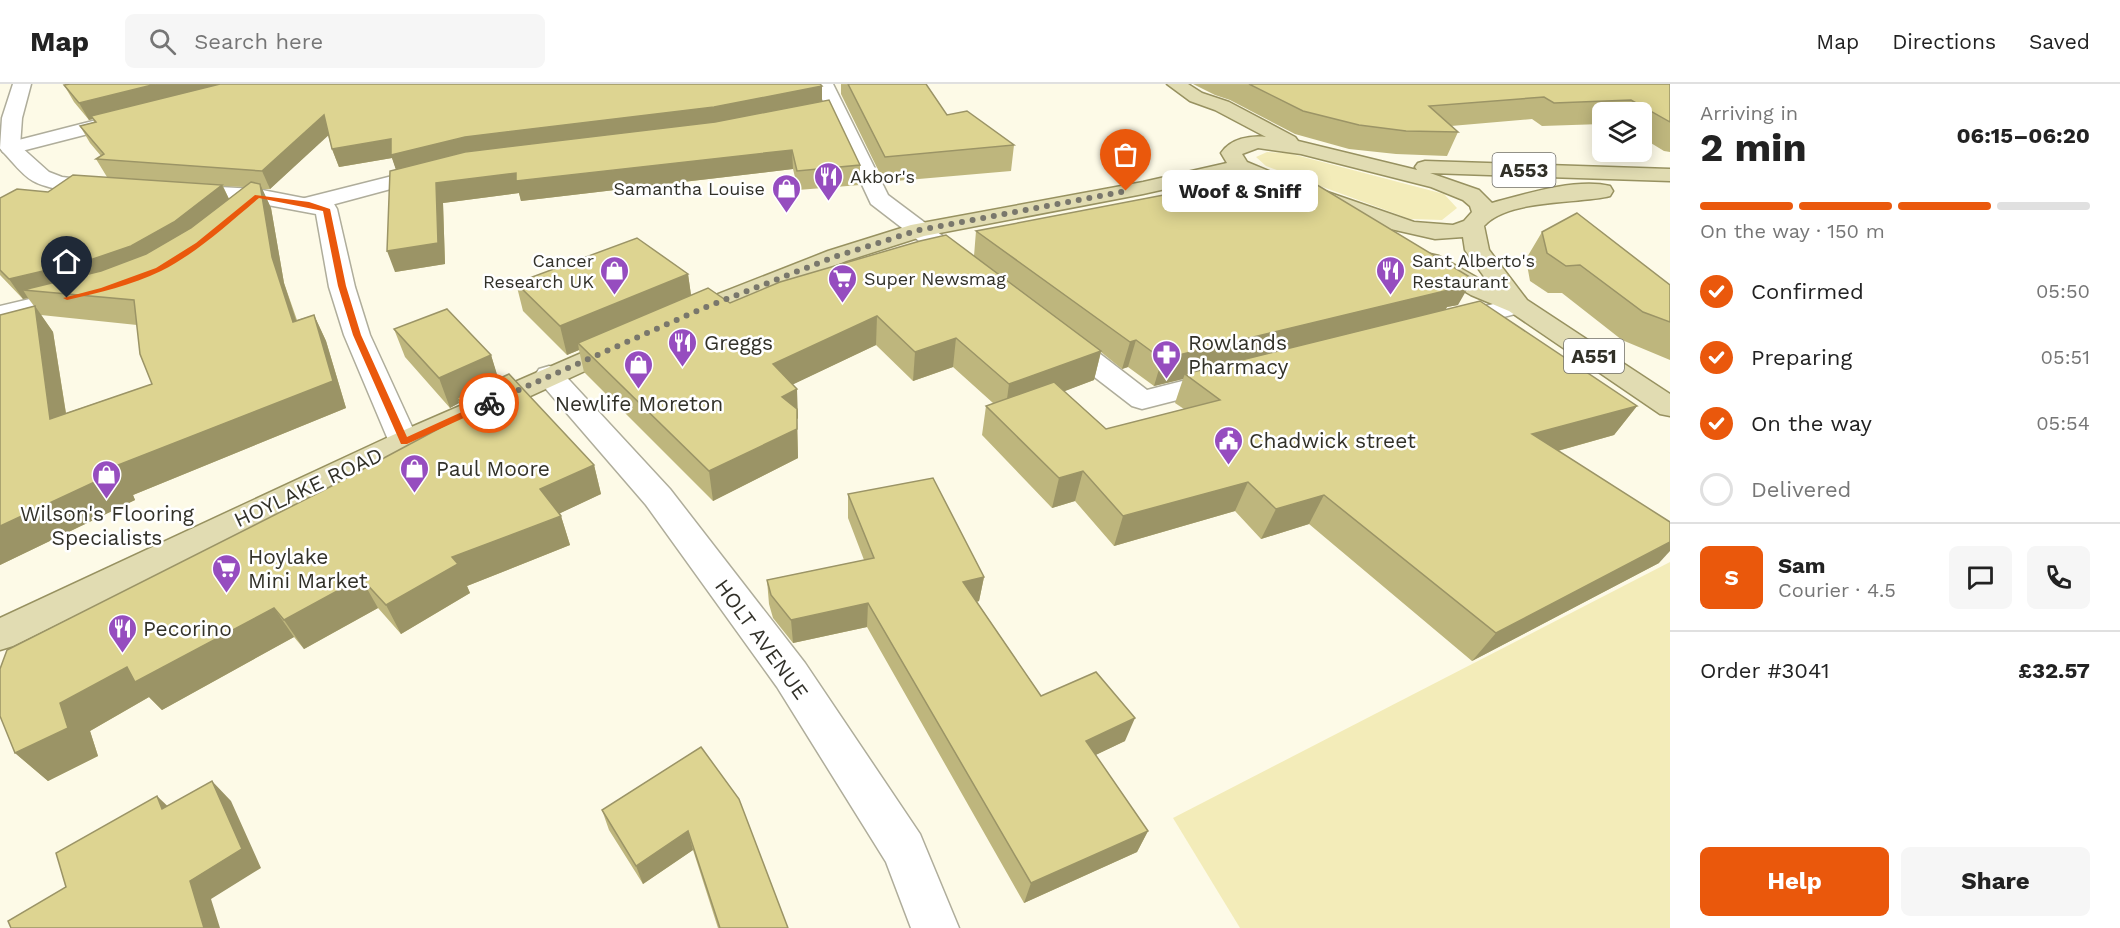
<!DOCTYPE html>
<meta charset="utf-8">
<style>
body{margin:0;font-family:"Work Sans",sans-serif;background:#f6f6f6;color:#222;height:100vh;display:flex;flex-direction:column;font-size:22px;white-space:nowrap}
*{box-sizing:border-box;margin:0}
p{font-size:20px;color:#767676}
.icon{flex:none;width:33px;height:33px;fill:none;stroke:currentColor;stroke-width:2;stroke-linecap:round;stroke-linejoin:round}
.map{position:relative;flex:1;overflow:hidden}
.side{display:flex;flex-direction:column;background:#fff;width:450px}
.side>*{flex:none}
.tools{position:absolute;left:1592px;top:18px;display:grid;gap:12px}
.tools a{display:grid;place-items:center;width:60px;height:60px;border-radius:9px;background:#fff;box-shadow:0 3px 15px #0003;font-size:30px}
.pin{position:absolute;display:grid;place-items:center;width:51px;height:51px;color:#fff;margin:-62px -26px;border-radius:50% 50% 50% 0;rotate:-45deg;box-shadow:0 0 6px #0007}
.pin .icon{rotate:45deg}
.courier{position:absolute;display:grid;place-items:center;width:60px;height:60px;margin:-30px;border:4px solid #ea580c;border-radius:50%;background:#fff;color:#222;box-shadow:0 2px 8px #0007}
.bubble{position:absolute;height:42px;border-radius:9px;background:#fff;box-shadow:0 3px 15px #0003;font-size:20px;font-weight:700;line-height:42px;text-align:center}
.overview em{font-style:normal;font-weight:700}
.overview div{display:flex;flex-direction:column-reverse}
.overview{display:flex;align-items:center;justify-content:space-between;height:102px;padding:0 30px}
h1{font-size:39px;font-weight:700;line-height:45px}
.bar{display:grid;grid-template-columns:repeat(4,1fr);gap:9px 6px;align-content:center;height:72px;padding:0 30px}
.bar i{height:8px;border-radius:4px;background:#e0e0e0}
.bar .active{background:#ea580c}
.bar p{grid-column:span 4}
.line{display:flex;align-items:center;gap:15px;padding:0 30px;border-top:2px solid #e0e0e0}
.line div{flex:1}
.round{display:grid;place-items:center;flex:none;width:63px;height:63px;border-radius:9px;background:#f6f6f6}
ol{padding:0 30px;list-style:none}
li{display:flex;align-items:center;gap:18px;height:66px}
li p{margin-inline-start:auto}
li .icon{padding:6px;border-radius:50%;background:#ea580c;color:#fff;stroke-width:4}
li:last-child{color:#767676}
li i{width:33px;height:33px;border:3px solid #e0e0e0;border-radius:50%}
.action{display:flex;gap:12px;margin-top:auto;padding:12px 30px}
.action a{flex:1;height:69px;border-radius:9px;background:#ea580c;color:#fff;font-size:24px;font-weight:700;line-height:69px;text-align:center}
.action a+a{background:#f6f6f6;color:#222}
header{display:flex;align-items:center;gap:36px;box-sizing:border-box;height:84px;padding:0 30px;background:#fff;border-bottom:2px solid #e0e0e0}
header strong{font-size:28px}
nav{display:flex;gap:33px;margin-inline-start:auto;font-size:21px}
.search{width:420px;height:54px;background:#f6f6f6;display:flex;align-items:center;gap:15px;box-sizing:border-box;padding:0 21px;border-radius:9px;color:#767676;font-size:22px}
main{display:flex;flex:1;min-height:0}
.map>svg:first-child{display:block}
.green{fill:#f3ecb9}
.lines{fill:none;stroke-linecap:round;stroke-linejoin:round}
.minor-casing{stroke:#afad9b;stroke-width:3}
.tertiary-casing{stroke:#afad9b;stroke-width:3}
.primary-casing{stroke:#979160;stroke-width:3}
.minor{fill:#fff;fill-rule:evenodd}
.tertiary{fill:#fff;fill-rule:evenodd}
.primary{fill:#e1dcb2;fill-rule:evenodd}
.wall{fill:#beb67d;fill-rule:evenodd}
.shaded-wall{fill:#9b9466}
.building{fill:#ddd491;stroke:#9b9466;stroke-width:1.5}
.route{fill:#ea580c}
.done{stroke:#79776c;stroke-width:6;stroke-dasharray:0 10.8}
.labels{text-anchor:middle;dominant-baseline:central;stroke-width:5;stroke-linejoin:round;paint-order:stroke}
.far-poi-label{font-size:18px;fill:#323129;stroke:#fff;text-anchor:start}
.shield{fill:#fff;stroke:#706f69;stroke-width:1.5}
.shield-label{font-size:20px;font-weight:bold;fill:#323129}
.poi-label{font-size:21px;fill:#323129;stroke:#fff;text-anchor:start}
.street-label{font-size:21px;fill:#323129;stroke:#fff}
</style>
<header>
<strong>Map</strong>
<div class="search"><svg class="icon" aria-label="search" viewBox="0 0 24 24"><circle cx="10" cy="10" r="6"/><path d="M15 15l6 6"/></svg>Search here</div>
<nav><a>Map</a><a>Directions</a><a>Saved</a></nav>
</header>
<main>
<div class="map">
<svg width="1670" height="844" viewBox="0 0 1670 844">
<rect width="100%" height="100%" fill="#fdfae7"/>
<g class="green">
<path d="M1267,68L1288,69L1444,110L1457,124L1442,136L1410,135L1266,82L1256,73Z"/>
<path d="M1670,478V844H1240L1173,734Z"/>
</g>
<g class="lines">
<defs>
<g id="minor">
<path d="M815,0H833L888,111L976,177L979,182L976,187L967,189L958,187L871,120Z"/>
<path d="M124,29L131,31L134,35L131,39L10,70L3,68L0,64L3,60Z"/>
<path d="M432,82L439,84L443,88L439,92L309,127L301,125L298,120L301,115Z"/>
<path d="M68,206L77,209L81,214L77,219L0,238V222Z"/>
<path d="M1518,214L1527,217L1531,222L1527,227L1453,246L1444,244L1440,238L1444,232Z"/>
<path d="M1063,247L1073,249L1147,306L1222,287L1232,290L1236,296L1232,302L1142,325L1132,322L1053,261L1049,255L1053,249Z"/>
<path d="M549,282L559,285L670,405L805,579L920,750L959,844H911L886,778L777,603L646,421L539,297L535,291L539,285Z"/>
</g>
<g id="tertiary">
<path d="M13,0H31L22,34L20,62L49,88L62,93L112,99L115,104L112,109C95,113 49,106 33,97C22,91 12,77 3,68L0,64L2,34Z"/>
<path d="M183,101L257,105L334,120L337,125L355,203L370,251L419,358L415,365L404,368L393,365L389,358L344,251L329,203L316,130L257,119L175,113L172,108L175,103Z"/>
</g>
<g id="primary">
<path d="M1167,0H1188L1202,9L1229,18L1295,53L1298,57L1417,86L1415,83L1418,79L1425,77L1670,85V97L1430,89L1479,106L1492,119C1525,110 1576,94 1610,102L1613,107L1610,112C1578,120 1507,115 1484,142L1489,166L1527,216L1670,310V332L1660,330L1509,227L1471,211L1421,182L1418,177L1421,172L1430,170L1439,172L1490,201L1465,166L1463,153L1435,155L1382,143L1237,89L1143,110L924,152L846,177L693,239L684,241L675,239L671,233L675,227L828,167L911,141L1143,98L1227,79L1221,69C1230,55 1250,51 1266,53L1215,26L1190,17ZM1258,64L1301,70L1431,103L1463,116L1470,122L1472,128L1464,137L1453,141L1414,138L1281,92L1247,78L1242,70Z"/>
<path d="M623,251L633,253L637,259L633,265L415,365L13,562L0,566V534L393,351Z"/>
</g>
</defs>
<use href="#minor" class="minor-casing"/>
<use href="#tertiary" class="tertiary-casing"/>
<use href="#primary" class="primary-casing"/>
<use href="#minor" class="minor"/>
<use href="#tertiary" class="tertiary"/>
<use href="#primary" class="primary"/>
</g>
<g class="wall">
<path d="M841,0H926L947,31L1014,61L1011,87L884,98L841,10Z"/>
<path d="M1193,0H1670V68L1664,67L1641,53V28H1602V40L1542,42L1532,35L1451,42L1458,48L1447,72L1396,70L1349,65L1295,50L1230,16L1215,11Z"/>
<path d="M64,1L822,2V18L860,81V101L798,106L793,85L521,117L519,109L443,119L445,180L395,188L396,85L392,74L339,83L332,65L328,51L270,105H262L271,124L284,199L297,236L314,231L326,257L346,324L133,411L135,416L0,481V231L34,222L28,214L23,215L0,191V114L48,108L107,93L96,75L101,72L90,59L80,42L94,38L93,35L89,36L74,18ZM223,102L244,103L229,115ZM41,231L137,241L152,300L66,329L53,248Z"/>
<path d="M976,147L1458,221L1447,223L1445,226L1637,322L1614,351L1558,367L1659,479L1472,577L1309,440L1261,455L1235,427L1114,462L1075,417L1052,424L982,351L986,322L993,319L953,283L913,297L876,261L793,300L798,334L797,335L798,374L713,417L584,288L579,266L567,271L523,227L516,199L688,190L691,211L730,219L974,172ZM1101,268L1122,285L1128,283L1154,302L1183,295L1175,319L1184,325L1106,345L1064,307L1094,296Z"/>
<path d="M1542,148L1670,201V276L1622,256L1562,209H1548L1530,197L1526,175Z"/>
<path d="M394,245L491,271L498,295L594,381L601,410L560,429L570,461L467,502L470,509L401,550L378,524L304,565L294,553L162,626L149,613L90,647L98,672L48,697L15,669L324,406L463,332L459,319L450,324L405,273Z"/>
<path d="M848,410L984,493L979,517L977,518L1041,612L1125,657L1095,671L1148,747L1137,768L1024,819L867,543L793,559L773,534L769,520L767,496L864,476L848,434Z"/>
<path d="M701,663L788,844H718L693,766L643,800L609,746L602,726Z"/>
</g>
<g class="shaded-wall">
<path d="M156,0H232L91,32L93,35L89,36L79,19Z"/>
<path d="M822,2V19L716,41L397,89L392,74L339,83L332,65L391,55L465,53Z"/>
<path d="M324,31L331,49L270,105L262,87Z"/>
<path d="M792,66L793,85L521,117L519,109L443,119L445,180L395,188L387,167L436,99L516,89Z"/>
<path d="M260,100L271,124L284,199L305,264L293,238L272,173Z"/>
<path d="M222,101L231,119L142,181L23,206L28,214L23,215L9,195Z"/>
<path d="M688,190L692,218L578,259L579,266L567,271L560,242Z"/>
<path d="M1473,195L1458,221L1447,223L1443,230L1185,290L1183,295L1154,302L1162,275Z"/>
<path d="M35,222L53,248L71,362L50,335Z"/>
<path d="M314,231L326,257L346,324L133,411L135,416L0,481V442L113,383Z"/>
<path d="M877,232L876,261L775,309L773,280Z"/>
<path d="M956,254L953,283L913,297L915,268Z"/>
<path d="M1136,256L1128,283L1122,285L1130,258Z"/>
<path d="M1101,267L1094,296L1005,330L1009,300Z"/>
<path d="M491,271L500,300L457,314L459,319L450,324L439,294Z"/>
<path d="M797,305L798,334L797,335L798,374L713,417L709,387L782,313Z"/>
<path d="M1637,322L1614,351L1511,380L1532,350Z"/>
<path d="M594,381L601,410L550,434L540,405Z"/>
<path d="M1083,387L1075,417L1052,424L1059,394Z"/>
<path d="M1248,398L1235,427L1114,462L1123,432Z"/>
<path d="M1324,411L1309,440L1261,455L1276,425Z"/>
<path d="M561,432L570,461L467,502L470,509L401,550L386,521L452,473Z"/>
<path d="M1670,458V467L1659,479L1472,577L1496,549Z"/>
<path d="M984,493L979,517L960,522L963,498Z"/>
<path d="M361,494L378,524L304,565L284,536Z"/>
<path d="M868,519L867,543L793,559L791,536Z"/>
<path d="M274,524L294,553L162,626L149,613L90,647L98,672L48,697L15,669L60,619L127,583Z"/>
<path d="M1135,634L1125,657L1077,680L1086,657Z"/>
<path d="M212,697L231,717L261,784L211,815L220,844H204L190,797Z"/>
<path d="M157,712L178,732L162,725Z"/>
<path d="M688,747L693,766L643,800L636,782Z"/>
<path d="M1148,747L1137,768L1024,819L1031,799Z"/>
</g>
<g class="building">
<path d="M70,0H156L79,19L64,1Z"/>
<path d="M220,0H820L822,2L714,23L465,53L391,71V55L332,65L324,31L262,87L96,75L104,70L80,42L96,38L91,32Z"/>
<path d="M848,0H926L947,31L967,27L1014,61L885,73Z"/>
<path d="M1249,0H1670V38L1631,16L1554,19L1544,13L1429,22L1458,48L1406,47L1359,41L1303,27Z"/>
<path d="M829,16L860,81L797,87L792,66L516,97V89L436,99L438,159L387,167L390,87L465,68L715,38Z"/>
<path d="M73,91L222,101L174,138L131,162L90,176L9,195L0,186V114L17,105L48,108Z"/>
<path d="M1242,96H1309L1473,195L1450,200L1457,204L1162,275L1136,256L1130,258L976,147Z"/>
<path d="M251,98L260,100L272,173L293,238L314,231L333,297L113,383L114,389L0,442V231L35,222L50,335L152,300L140,270L134,216L23,206L101,187L146,170L191,144Z"/>
<path d="M1577,129L1670,201V238L1643,228L1580,181L1566,182L1547,169L1542,148Z"/>
<path d="M946,151L1101,267L1009,300L956,254L915,268L877,232L773,280L797,305L782,313L797,325V345L709,387L578,259L708,204L730,219L780,198L920,157Z"/>
<path d="M637,154L688,190L560,242L516,199Z"/>
<path d="M1480,217L1637,322L1532,350L1670,438V458L1496,549L1324,411L1276,425L1248,398L1123,432L1083,387L1059,394L986,322L1054,298L1106,345L1220,316L1185,290Z"/>
<path d="M447,225L491,271L439,294L394,245Z"/>
<path d="M509,290L594,381L540,405L561,432L452,473L458,480L386,521L361,494L284,536L274,524L135,598L127,583L60,619L68,644L15,669L0,632V585L7,566L324,406L470,328L457,314Z"/>
<path d="M933,394L984,493L963,498L1041,612L1096,588L1135,634L1086,657L1148,747L1031,799L868,519L791,536L771,511L767,496L874,474L848,410Z"/>
<path d="M701,663L739,715L788,844H720L688,747L636,782L602,726Z"/>
<path d="M212,697L242,765L190,797L204,844H11L8,837L66,803L56,769L157,712L162,725Z"/>
</g>
<path class="route" d="M255,111L309,118L330,125L346,202L361,251L407,353L486,317H492V321L407,360H401L353,251L338,202L323,127L259,114C228,140 197,169 161,187C132,201 98,209 67,216L63,214L101,204L156,184L196,159Z"/>
<g class="lines">
<path class="done" d="M489,319L706,223L837,172L919,146L1126,107"/>
</g>
<defs>
<symbol id="restaurant-pin" viewBox="-11 -11 22 30"><path d="M0 17L-7.5 6A9.5 9.5 0 1 1 7.5 6Z" fill="#964dbf" stroke="#fff"/><path d="M-5-6h1v4h1v-4h1v4h1v-4h1v5L-1.5 .5V6h-2V.5L-5-1ZM5-6V6H3V1.5H1.5Q1.5-4 5-6Z" fill="#fff"/></symbol>
<symbol id="shop-pin" viewBox="-11 -11 22 30"><path d="M0 17L-7.5 6A9.5 9.5 0 1 1 7.5 6Z" fill="#964dbf" stroke="#fff"/><path d="M-5-2.5h2.3a2.7 3.5 0 0 1 5.4 0H5L5.5 6h-11ZM-1.5-2.5h3a1.5 2.3 0 0 0-3 0Z" fill="#fff"/></symbol>
<symbol id="supermarket-pin" viewBox="-11 -11 22 30"><path d="M0 17L-7.5 6A9.5 9.5 0 1 1 7.5 6Z" fill="#964dbf" stroke="#fff"/><path d="M-6-5.5h2.5l.6 2H6L4.5 2H-2.5L-4.4-4H-6ZM-1.5 3.2a1.3 1.3 0 1 0 .1 0ZM3 3.2a1.3 1.3 0 1 0 .1 0Z" fill="#fff"/></symbol>
<symbol id="pharmacy-pin" viewBox="-11 -11 22 30"><path d="M0 17L-7.5 6A9.5 9.5 0 1 1 7.5 6Z" fill="#964dbf" stroke="#fff"/><path d="M-2-6h4v4h4v4h-4v4h-4v-4h-4v-4h4Z" fill="#fff"/></symbol>
<symbol id="civic-pin" viewBox="-11 -11 22 30"><path d="M0 17L-7.5 6A9.5 9.5 0 1 1 7.5 6Z" fill="#964dbf" stroke="#fff"/><path d="M-.6-6.5H3V-4.5H.6V-3L4-1V1h2V6H-6V1h2V-1L-.6-3ZM-1.2 2.5V6h2.4V2.5Z" fill="#fff"/></symbol>
</defs>
<g fill-rule="evenodd">
<use href="#restaurant-pin" x="812" y="76" width="33" height="45"/>
<use href="#shop-pin" x="770" y="88" width="33" height="45"/>
<use href="#shop-pin" x="598" y="170" width="33" height="45"/>
<use href="#restaurant-pin" x="1374" y="170" width="33" height="45"/>
<use href="#supermarket-pin" x="826" y="178" width="33" height="45"/>
<use href="#restaurant-pin" x="666" y="242" width="33" height="45"/>
<use href="#pharmacy-pin" x="1150" y="254" width="33" height="45"/>
<use href="#shop-pin" x="622" y="264" width="33" height="45"/>
<use href="#civic-pin" x="1212" y="340" width="33" height="45"/>
<use href="#shop-pin" x="398" y="368" width="33" height="45"/>
<use href="#shop-pin" x="90" y="374" width="33" height="45"/>
<use href="#supermarket-pin" x="210" y="468" width="33" height="45"/>
<use href="#restaurant-pin" x="106" y="528" width="33" height="45"/>
</g>
<g class="labels">
<g class="far-poi-label">
<text x="850" y="92">Akbor's</text>
<text x="765" y="104" text-anchor="end">Samantha Louise</text>
<text x="594" y="176" text-anchor="end">Cancer<tspan x="594" dy="21">Research UK</tspan></text>
<text x="1412" y="176">Sant Alberto's<tspan x="1412" dy="21">Restaurant</tspan></text>
<text x="864" y="194">Super Newsmag</text>
</g>
<g class="shield">
<rect x="1492.5" y="69" width="63" height="34" rx="4.5"/>
<rect x="1564" y="255" width="60" height="34" rx="4.5"/>
</g>
<g class="shield-label">
<text x="1524" y="86">A553</text>
<text x="1594" y="272">A551</text>
</g>
<g class="poi-label">
<text x="704" y="258">Greggs</text>
<text x="1188" y="258">Rowlands<tspan x="1188" dy="24">Pharmacy</tspan></text>
<text x="639" y="319" text-anchor="middle">Newlife Moreton</text>
<text x="1249" y="356">Chadwick street</text>
<text x="436" y="384">Paul Moore</text>
<text x="107" y="429" text-anchor="middle">Wilson's Flooring<tspan x="107" dy="24">Specialists</tspan></text>
<text x="248" y="472">Hoylake<tspan x="248" dy="24">Mini Market</tspan></text>
<text x="143" y="544">Pecorino</text>
</g>
<g class="street-label">
<text transform="translate(308 403) rotate(-25)">HOYLAKE ROAD</text>
<text transform="translate(762 555) rotate(54)">HOLT AVENUE</text>
</g>
</g>
</svg>
<div class="tools">
<a><svg class="icon" aria-label="layers" viewBox="0 0 24 24"><path d="M12 4l9 5-9 5-9-5zM3 14l9 5 9-5"/></svg></a>
</div>
<div class="pin" style="left:1126px;top:107px;background:#ea580c"><svg class="icon" aria-label="bag" viewBox="0 0 24 24"><path d="M5 8h14l-1 12H6zM9 8a3 3 0 0 1 6 0"/></svg></div>
<div class="pin" style="left:67px;top:214px;background:#1f2937"><svg class="icon" aria-label="home" viewBox="0 0 24 24"><path d="M3 11l9-7 9 7M6 9v11h12V9"/></svg></div>
<div class="courier" style="left:489px;top:319px"><svg class="icon" aria-label="bike" viewBox="0 0 24 24"><circle cx="6" cy="16" r="4"/><circle cx="18" cy="16" r="4"/><path d="M6 16l4-8h5l3 8M10 8l3 8H6M13 5h3"/></svg></div>
<div class="bubble" style="left:1162px;top:86px;width:156px">Woof &amp; Sniff</div>
</div>
<section class="side">
<div class="overview"><div><h1>2 min</h1><p>Arriving in</p></div><em>06:15–06:20</em></div>
<div class="bar"><i class="active"></i><i class="active"></i><i class="active"></i><i></i><p>On the way · 150 m</p></div>
<ol>
<li><svg class="icon" aria-label="check" viewBox="0 0 24 24"><path d="M5 12l5 5 9-10"/></svg>Confirmed<p>05:50</p></li>
<li><svg class="icon" aria-label="check" viewBox="0 0 24 24"><path d="M5 12l5 5 9-10"/></svg>Preparing<p>05:51</p></li>
<li><svg class="icon" aria-label="check" viewBox="0 0 24 24"><path d="M5 12l5 5 9-10"/></svg>On the way<p>05:54</p></li>
<li><i></i>Delivered</li>
</ol>
<div class="line" style="height:108px"><b class="round" style="background:#ea580c;color:#fff">S</b><div><b>Sam</b><p>Courier · 4.5</p></div><a class="round"><svg class="icon" aria-label="chat" viewBox="0 0 24 24"><path d="M4 5h16v11H9l-5 4z"/></svg></a><a class="round"><svg class="icon" aria-label="phone" viewBox="0 0 24 24"><path d="M5 4h4l2 5-3 2q2 4 5 5l2-3 5 2v4C11 20 4 13 5 4z"/></svg></a></div>
<div class="line" style="height:78px"><div>Order #3041</div><b>£32.57</b></div>
<div class="action"><a>Help</a><a>Share</a></div>
</section>
</main>
